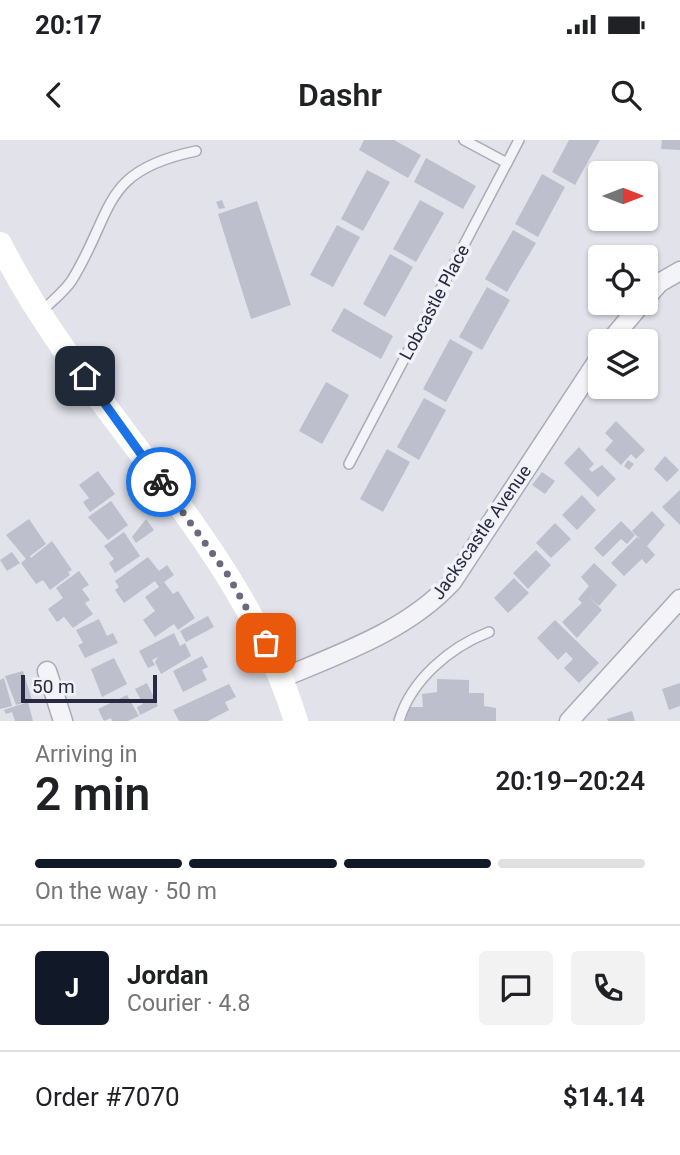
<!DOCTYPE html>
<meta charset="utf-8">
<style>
body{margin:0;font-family:Roboto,sans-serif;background:#f2f2f2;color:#202124;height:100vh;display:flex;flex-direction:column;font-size:26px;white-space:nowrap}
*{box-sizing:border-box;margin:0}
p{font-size:23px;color:#757577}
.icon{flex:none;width:38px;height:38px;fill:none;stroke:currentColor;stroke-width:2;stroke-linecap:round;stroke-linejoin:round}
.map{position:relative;height:581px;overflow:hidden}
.details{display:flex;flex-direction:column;background:#fff;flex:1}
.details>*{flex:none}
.needle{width:46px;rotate:90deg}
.controls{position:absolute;left:588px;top:21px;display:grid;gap:14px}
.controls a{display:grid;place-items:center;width:70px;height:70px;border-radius:7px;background:#fff;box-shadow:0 2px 5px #0004;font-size:35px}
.scale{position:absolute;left:21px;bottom:18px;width:136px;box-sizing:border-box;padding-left:7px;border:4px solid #292a42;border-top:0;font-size:19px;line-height:24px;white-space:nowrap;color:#292a42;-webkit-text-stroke:5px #f1f2f7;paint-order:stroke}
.pin{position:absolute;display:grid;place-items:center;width:60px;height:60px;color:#fff;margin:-30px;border-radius:14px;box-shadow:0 4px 10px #0006}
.courier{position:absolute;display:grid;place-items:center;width:70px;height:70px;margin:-35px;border:5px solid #1a73e8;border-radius:50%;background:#fff;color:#222;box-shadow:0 2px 9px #0007}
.summary em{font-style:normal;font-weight:600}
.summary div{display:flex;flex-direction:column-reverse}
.summary{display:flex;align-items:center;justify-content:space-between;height:119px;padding:0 35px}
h1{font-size:46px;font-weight:600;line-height:52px}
.bar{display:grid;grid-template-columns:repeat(4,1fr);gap:10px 7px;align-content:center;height:84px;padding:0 35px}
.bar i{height:9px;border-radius:5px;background:#e0e0e0}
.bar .selected{background:#111827}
.bar p{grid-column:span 4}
.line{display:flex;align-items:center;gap:18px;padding:0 35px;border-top:2px solid #e0e0e0}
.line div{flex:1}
.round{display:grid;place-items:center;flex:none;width:74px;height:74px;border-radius:7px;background:#f2f2f2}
.status{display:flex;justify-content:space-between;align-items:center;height:49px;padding:0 35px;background:#fff;direction:ltr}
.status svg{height:19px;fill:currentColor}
header{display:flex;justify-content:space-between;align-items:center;height:91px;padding:0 35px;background:#fff;font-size:32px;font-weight:600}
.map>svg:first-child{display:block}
.building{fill:#bebfcd}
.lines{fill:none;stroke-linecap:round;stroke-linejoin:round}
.lane-casing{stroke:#aaabb8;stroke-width:12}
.street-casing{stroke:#aaabb8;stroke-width:21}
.lane{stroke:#f4f4f8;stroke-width:9}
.street{stroke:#f4f4f8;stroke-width:18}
.secondary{stroke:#fff;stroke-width:24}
.done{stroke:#696a7d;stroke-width:7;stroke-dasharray:0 12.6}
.route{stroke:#1a73e8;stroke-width:9}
.labels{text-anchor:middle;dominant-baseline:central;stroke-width:7;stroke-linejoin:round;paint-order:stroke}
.street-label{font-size:18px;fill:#292a42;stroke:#f1f2f7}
</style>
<div class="status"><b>20:17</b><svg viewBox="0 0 49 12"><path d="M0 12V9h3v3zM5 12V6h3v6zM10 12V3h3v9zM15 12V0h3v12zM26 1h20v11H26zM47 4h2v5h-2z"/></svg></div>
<header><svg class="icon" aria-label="back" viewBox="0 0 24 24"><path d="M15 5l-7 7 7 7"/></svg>Dashr<svg class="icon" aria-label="search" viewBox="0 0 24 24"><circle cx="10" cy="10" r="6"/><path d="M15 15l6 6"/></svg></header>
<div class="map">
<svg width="680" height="581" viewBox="0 0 680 581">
<rect width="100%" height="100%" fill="#e1e2ea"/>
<g class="building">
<path d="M364,0H394L421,15L408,38L359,10Z"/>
<path d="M569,0H600L575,45L552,32Z"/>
<path d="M662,0H680V10L661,9Z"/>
<path d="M426,18L476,46L463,69L414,42Z"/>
<path d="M367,30L390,42L363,91L341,79Z"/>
<path d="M542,34L565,47L538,97L515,84Z"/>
<path d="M222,60L225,68L219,69L216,62Z"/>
<path d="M420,60L444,73L416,122L393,109Z"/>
<path d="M257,61L291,165L251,179L218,74Z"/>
<path d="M337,85L360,97L333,147L310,135Z"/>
<path d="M513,90L536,103L507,152L485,139Z"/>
<path d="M390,114L413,127L385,177L363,164Z"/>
<path d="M487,147L510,160L482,210L459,197Z"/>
<path d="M344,168L393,196L381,219L331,191Z"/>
<path d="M450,199L473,212L446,262L423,249Z"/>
<path d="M326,242L349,255L322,304L299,291Z"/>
<path d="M424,258L446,270L419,320L397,307Z"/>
<path d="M616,281L645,310L636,319L631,314L621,325L605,310L613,301L605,293Z"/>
<path d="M579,307L594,324L589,329L592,332L602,325L616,339L598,357L564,323Z"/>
<path d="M387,309L410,322L383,372L360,359Z"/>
<path d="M665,316L679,330L667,342L654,329Z"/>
<path d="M628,320L634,324L629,330L624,326Z"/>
<path d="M98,331L115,354L90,372L83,362L89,358L79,345Z"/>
<path d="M542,332L555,341L545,354L532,345Z"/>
<path d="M680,350V385L662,367Z"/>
<path d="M582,355L596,370L577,390L562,375Z"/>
<path d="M111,361L128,385L108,400L88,377Z"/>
<path d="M652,371L665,385L647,406L655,415L646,424L642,419L624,436L611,423L637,397L641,400L632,391Z"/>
<path d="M29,379L46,404L30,416L31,418L52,401L72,430L68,432L70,435L50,450L43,440L36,444L21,423L26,419L6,395Z"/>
<path d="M146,379L154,390L136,403L132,397Z"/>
<path d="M621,381L635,395L627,404L621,399L603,417L594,408Z"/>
<path d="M555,383L571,399L551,418L536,403Z"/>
<path d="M124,392L140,416L115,433L109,423L114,419L104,406Z"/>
<path d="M536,410L551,425L528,449L513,433Z"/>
<path d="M12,412L20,423L7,431L0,420Z"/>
<path d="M148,417L159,431L167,425L174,435L164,442L173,454L178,451L195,478L178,490L174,484L155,497L143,480L155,471L145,457L159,447L155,441L124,463L115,450L119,447L115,441Z"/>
<path d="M594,423L617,445L599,466L589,457L602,470L577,498L562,482L582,463L578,459L589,446L581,437Z"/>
<path d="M79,431L89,445L82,449L90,460L85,463L93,474L73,488L64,477L57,482L48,469L63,458L56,448Z"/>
<path d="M514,438L529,453L508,473L494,458Z"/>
<path d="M208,476L214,487L186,502L180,491Z"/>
<path d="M99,479L107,496L113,493L118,503L85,518L78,505L83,503L76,490Z"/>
<path d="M555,480L599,523L579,543L564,528L573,519L566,512L558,520L537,498Z"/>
<path d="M174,493L180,506L185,503L191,516L161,534L155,522L158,517L152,520L155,525L148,528L139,511Z"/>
<path d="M202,516L208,527L202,530L207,540L183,552L173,531Z"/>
<path d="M114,518L127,544L102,557L91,529Z"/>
<path d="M23,531L32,560L16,565L5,536Z"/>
<path d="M4,538L12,566L0,569V540Z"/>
<path d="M437,539L469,540V553H484V566L496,568V581H406L407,567H423L422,554L437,552Z"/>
<path d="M147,543L158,566L140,575L137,567L143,564L135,549Z"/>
<path d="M680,543V566L669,570L662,549Z"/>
<path d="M229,544L236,557L225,562L229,570L208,581H179L173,570Z"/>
<path d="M127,555L139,576L128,581H112L111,578L104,581L98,569Z"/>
<path d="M28,562L33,581H15L12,572L6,574L4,570Z"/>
<path d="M632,571L635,581H608L607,579Z"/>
</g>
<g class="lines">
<defs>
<g id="lane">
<path d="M464,0L507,23"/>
<path d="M42,171C52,161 65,151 72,140C115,70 100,31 196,11"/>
<path d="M349,324L519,0"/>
<path d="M399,581C411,540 450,507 489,492"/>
</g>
<g id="street">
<path d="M646,158L659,143L680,131"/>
<path d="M610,201L642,163"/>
<path d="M47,531L63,581"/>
<path d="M282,538C342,513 408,490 452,442L600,217"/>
<path d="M569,581L680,459"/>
</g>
</defs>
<use href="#lane" class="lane-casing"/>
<use href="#street" class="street-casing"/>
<use href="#lane" class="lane"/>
<use href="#street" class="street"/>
<path class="secondary" d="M0,104C84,271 240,399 296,581"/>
</g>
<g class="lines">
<path class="done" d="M161,342L228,435L266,503"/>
<path class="route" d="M85,236L161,342"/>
</g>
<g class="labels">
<g class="street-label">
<text transform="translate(434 162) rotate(-62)">Lobcastle Place</text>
<text transform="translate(481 392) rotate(-55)">Jackscastle Avenue</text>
</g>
</g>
</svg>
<div class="controls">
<a><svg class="needle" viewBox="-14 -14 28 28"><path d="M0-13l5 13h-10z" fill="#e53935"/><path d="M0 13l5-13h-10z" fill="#757577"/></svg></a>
<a><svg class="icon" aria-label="locate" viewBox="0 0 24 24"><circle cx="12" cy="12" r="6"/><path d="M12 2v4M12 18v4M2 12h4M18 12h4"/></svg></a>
<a><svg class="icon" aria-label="layers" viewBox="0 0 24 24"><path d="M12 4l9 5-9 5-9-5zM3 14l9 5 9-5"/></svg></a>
</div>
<div class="scale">50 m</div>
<div class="pin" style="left:266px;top:503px;background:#ea580c"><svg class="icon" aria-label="bag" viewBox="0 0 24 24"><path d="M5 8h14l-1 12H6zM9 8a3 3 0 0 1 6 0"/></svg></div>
<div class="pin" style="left:85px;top:236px;background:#1f2937"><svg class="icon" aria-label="home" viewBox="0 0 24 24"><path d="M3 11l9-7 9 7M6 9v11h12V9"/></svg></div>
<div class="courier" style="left:161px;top:342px"><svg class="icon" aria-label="bike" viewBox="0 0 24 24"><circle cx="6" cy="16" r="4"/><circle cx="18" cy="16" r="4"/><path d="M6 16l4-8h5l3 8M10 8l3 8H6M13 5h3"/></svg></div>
</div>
<section class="details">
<div class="summary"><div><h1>2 min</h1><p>Arriving in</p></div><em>20:19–20:24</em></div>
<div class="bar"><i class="selected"></i><i class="selected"></i><i class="selected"></i><i></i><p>On the way · 50 m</p></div>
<div class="line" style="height:126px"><b class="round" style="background:#111827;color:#fff">J</b><div><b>Jordan</b><p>Courier · 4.8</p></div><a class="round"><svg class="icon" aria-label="chat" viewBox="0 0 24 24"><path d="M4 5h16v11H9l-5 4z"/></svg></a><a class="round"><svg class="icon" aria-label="phone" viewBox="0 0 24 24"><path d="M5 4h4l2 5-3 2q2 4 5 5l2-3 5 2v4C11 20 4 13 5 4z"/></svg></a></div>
<div class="line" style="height:91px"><div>Order #7070</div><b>$14.14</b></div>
</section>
